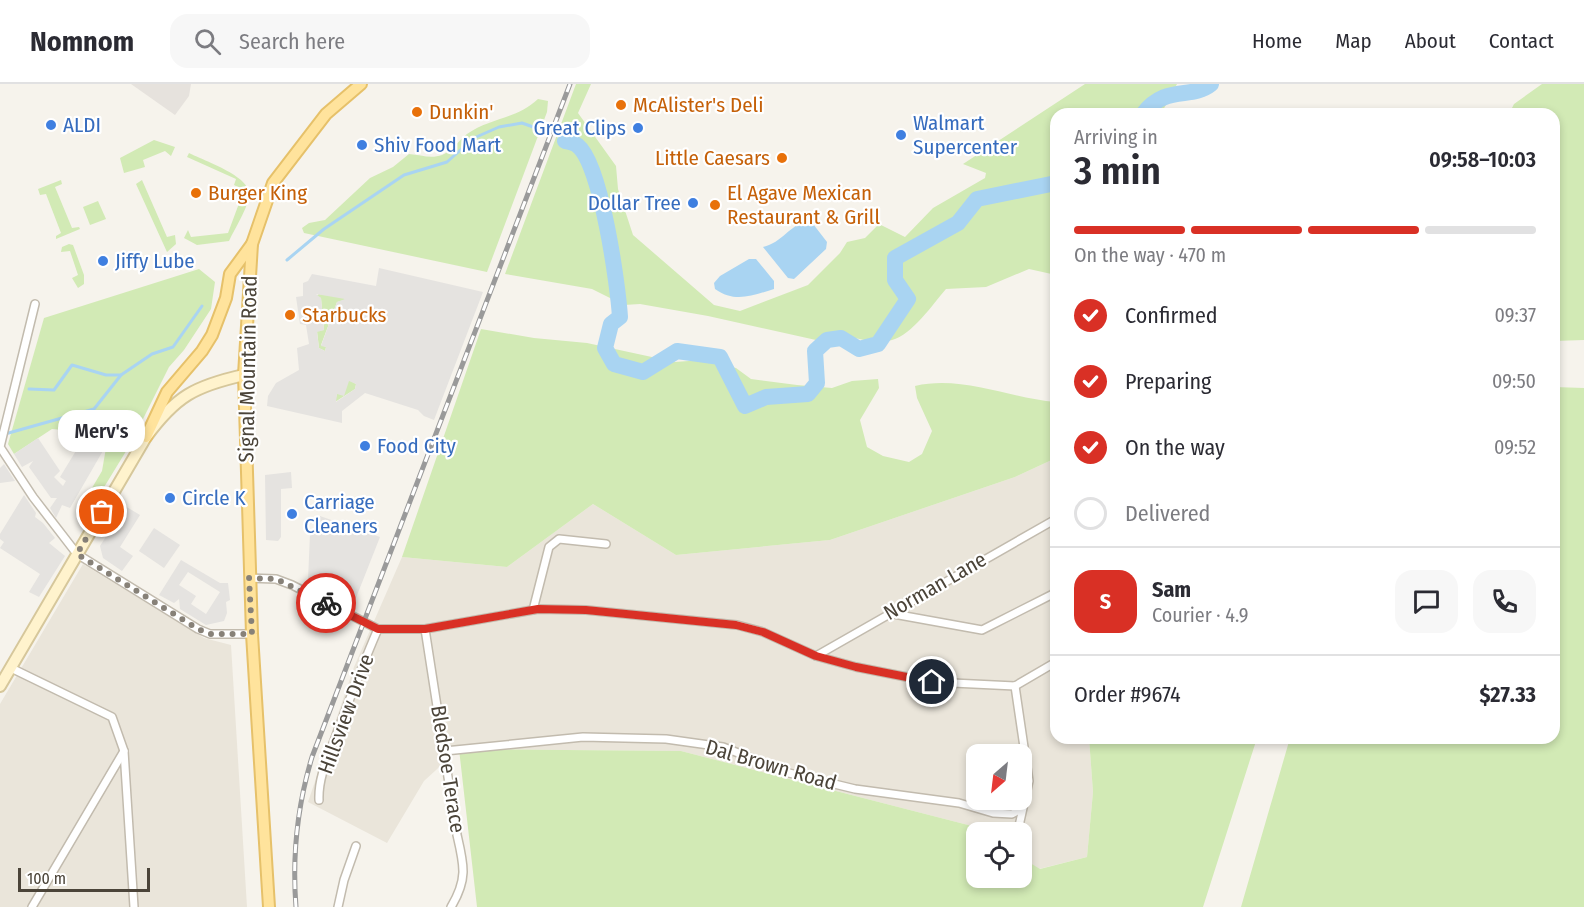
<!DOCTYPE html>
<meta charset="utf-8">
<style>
body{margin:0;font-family:"Fira Sans Condensed",sans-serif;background:#f7f7f7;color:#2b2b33;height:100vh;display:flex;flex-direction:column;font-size:22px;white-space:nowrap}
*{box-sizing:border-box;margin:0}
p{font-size:20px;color:#7c7c81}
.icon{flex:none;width:33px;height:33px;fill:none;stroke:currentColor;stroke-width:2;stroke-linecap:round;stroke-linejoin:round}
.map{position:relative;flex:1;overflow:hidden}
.sheet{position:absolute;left:1050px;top:24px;width:510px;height:636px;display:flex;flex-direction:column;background:#fff;border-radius:18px;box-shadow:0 3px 9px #0003}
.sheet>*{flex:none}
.needle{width:39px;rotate:208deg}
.fabs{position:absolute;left:966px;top:660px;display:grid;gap:12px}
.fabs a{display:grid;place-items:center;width:66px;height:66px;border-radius:12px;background:#fff;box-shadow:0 3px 9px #0003;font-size:30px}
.scale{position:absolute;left:18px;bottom:15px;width:132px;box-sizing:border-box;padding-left:6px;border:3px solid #4b4439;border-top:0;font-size:16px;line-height:21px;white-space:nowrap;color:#4b4439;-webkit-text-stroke:4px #fff;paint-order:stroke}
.pin{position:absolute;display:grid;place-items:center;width:51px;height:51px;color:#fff;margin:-26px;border:3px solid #fff;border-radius:50%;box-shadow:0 2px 6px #0007}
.courier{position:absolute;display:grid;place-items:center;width:60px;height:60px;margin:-30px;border:4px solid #d93025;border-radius:50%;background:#fff;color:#222;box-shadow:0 2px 8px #0007}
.bubble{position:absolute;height:42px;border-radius:18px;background:#fff;box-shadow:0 3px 9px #0003;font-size:20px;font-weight:600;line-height:42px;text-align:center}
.overview em{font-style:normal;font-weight:600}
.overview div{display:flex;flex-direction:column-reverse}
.overview{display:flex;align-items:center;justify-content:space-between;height:102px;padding:0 24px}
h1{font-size:39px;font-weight:600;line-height:45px}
.bar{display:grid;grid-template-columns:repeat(4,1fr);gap:9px 6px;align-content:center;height:72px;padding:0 24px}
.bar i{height:8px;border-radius:4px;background:#e1e1e2}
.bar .on{background:#d93025}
.bar p{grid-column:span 4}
.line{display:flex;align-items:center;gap:15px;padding:0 24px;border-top:2px solid #e1e1e2}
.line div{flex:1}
.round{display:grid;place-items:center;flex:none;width:63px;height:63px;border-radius:18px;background:#f7f7f7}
ol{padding:0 24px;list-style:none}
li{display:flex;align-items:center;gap:18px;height:66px}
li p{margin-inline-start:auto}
li .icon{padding:6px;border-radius:50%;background:#d93025;color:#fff;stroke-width:4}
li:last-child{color:#7c7c81}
li i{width:33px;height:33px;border:3px solid #e1e1e2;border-radius:50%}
header{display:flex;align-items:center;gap:36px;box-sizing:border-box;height:84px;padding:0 30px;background:#fff;border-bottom:2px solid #e1e1e2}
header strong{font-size:28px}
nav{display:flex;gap:33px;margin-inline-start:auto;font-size:21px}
.search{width:420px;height:54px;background:#f7f7f7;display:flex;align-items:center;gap:15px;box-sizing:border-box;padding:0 21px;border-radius:18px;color:#7c7c81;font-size:22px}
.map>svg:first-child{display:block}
.residential{fill:#eae5da;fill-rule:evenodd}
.industrial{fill:#e6e2dd}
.green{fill:#d2eab5}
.parking{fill:#e5e3e0;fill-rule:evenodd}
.water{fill:#a9d4f2}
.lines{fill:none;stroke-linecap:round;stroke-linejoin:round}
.stream{stroke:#a9d4f2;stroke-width:3}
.river{stroke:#a9d4f2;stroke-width:16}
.minor-casing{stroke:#c2bbae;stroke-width:10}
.secondary-casing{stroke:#d6c79b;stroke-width:14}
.primary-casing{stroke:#e6c16a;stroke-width:14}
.minor{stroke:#fff;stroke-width:7}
.secondary{stroke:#fff3cd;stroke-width:10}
.primary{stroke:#ffe39c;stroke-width:10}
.rail-casing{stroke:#9a9a9a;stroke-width:5}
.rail{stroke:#fff;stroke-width:3;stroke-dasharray:9;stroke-linecap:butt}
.done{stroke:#878178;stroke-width:6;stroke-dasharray:0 10.8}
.route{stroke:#d93025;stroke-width:8}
.food-dot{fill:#e8710a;stroke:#fff;stroke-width:2}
.shop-dot{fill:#3f7fe0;stroke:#fff;stroke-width:2}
.labels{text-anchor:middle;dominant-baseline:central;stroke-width:4.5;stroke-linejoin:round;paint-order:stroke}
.food-label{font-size:21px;fill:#c56008;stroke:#fff;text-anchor:start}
.shop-label{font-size:21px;fill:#366cbe;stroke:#fff;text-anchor:start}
.street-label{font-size:21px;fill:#4b4439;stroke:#fff}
</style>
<header>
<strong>Nomnom</strong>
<div class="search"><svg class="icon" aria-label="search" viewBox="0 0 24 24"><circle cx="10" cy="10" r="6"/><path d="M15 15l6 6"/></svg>Search here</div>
<nav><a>Home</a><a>Map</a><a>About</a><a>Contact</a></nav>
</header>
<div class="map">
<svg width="1584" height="823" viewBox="0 0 1584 823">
<rect width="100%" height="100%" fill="#f6f3ec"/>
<g class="residential">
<path d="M1056,374V654H1089L1093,708L1087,773L1039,785L1022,774V748H982L972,742L681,667L459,665L424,697L387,759L308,718L354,583L402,473L507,483L593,420L676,471L830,456L1015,393ZM976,670H1022V716H976Z"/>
<path d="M83,480L204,554L231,561L247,823H0V620Z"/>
</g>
<path class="industrial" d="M131,0H191L189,12L175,31Z"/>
<g class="green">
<path d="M576,0H591L578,29L616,82L618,105L633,151L714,221L740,227L808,201L840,169L847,158L865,154L879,140L905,153L933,124L985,94L986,89L963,80L1085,0H1177L1161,30H1056V191L1029,185L986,203L946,205C933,220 912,251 892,256C864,264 839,241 816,256L708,232L640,220L624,221L592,205L505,190Z"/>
<path d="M1542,0H1584V256L1554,257V30H1509L1514,20Z"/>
<path d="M538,15L548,17L547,28L487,188L304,149L302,144L309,139L325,136L370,94L393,83L409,70C421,71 431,75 442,71C452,67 458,57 467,50C490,34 517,35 538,15Z"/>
<path d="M154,56L175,63L171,72L165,67L143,76L145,83L124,89L120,74Z"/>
<path d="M189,69C204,77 255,93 249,114C245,129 235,144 229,157L197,161L184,154L188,146L191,153L228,149L244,106L234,101L236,95L187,73Z"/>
<path d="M61,96L62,100L55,103L72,144L79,143L80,145L56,155V152L61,149L46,110L40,111L38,105Z"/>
<path d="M142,96L167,153L175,151L176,160L167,168L136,100Z"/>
<path d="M98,117L106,135L90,141L83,123Z"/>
<path d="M69,160L73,161L84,191V200L78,204L72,194L78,191L70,167L61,168L62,163Z"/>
<path d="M199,185L215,198L211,225L184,266L169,283L131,359L95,418L90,421L86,414L102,387L107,358L77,343L73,347L52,345L14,370L8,360L44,234Z"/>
<path d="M319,210L344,213L345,216L337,218L321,261L326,263L325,267L319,264L317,247L324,246L321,214L316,212Z"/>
<path d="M481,245L534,254L587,259L675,278L702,276L736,284L751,295L797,301L832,304L852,297L878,295L879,304L860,336L867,363L883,372L909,378L922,370L932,347L917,314L915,302C962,291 1009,314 1056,318V374L1015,393L830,456L676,471L593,420L507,483L402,473Z"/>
<path d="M349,296L356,300L355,305L335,318L337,310Z"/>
<path d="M1554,303L1584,304V823H1241L1290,654H1554Z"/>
<path d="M1089,654H1257L1203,823H477L459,665L681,667L972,742L982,748H976V794H1022V774L1040,785L1087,773L1093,708Z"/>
</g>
<g class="parking">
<path d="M379,184L483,208L434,336L424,332L418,326L365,309L342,327V339L267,322L268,312L276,299L299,286L297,264L309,260L306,241L300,240L296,213L303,212V199L308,197L312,190L376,202ZM316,210L345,215L337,218L321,262L326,263L325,267L319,264L317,248L324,246L321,214ZM349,297L356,300L355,305L336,318L337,310L344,312Z"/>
<path d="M88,347L108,358L70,424L62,421L56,434L50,424L57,414H51L29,383L33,377L22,383L14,370L38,354L60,387L54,393L63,402L66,397L60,393Z"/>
<path d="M4,380L15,397L0,399V384Z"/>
<path d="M291,388L292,404L281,405V453L278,457L266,456L265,391Z"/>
<path d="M24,411L36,429L35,433L43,439L55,454L49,459L65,472L39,513L29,508L40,490L0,464L4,458L0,455V450Z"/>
<path d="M125,422L140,431L120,463L133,472L122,487L103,474L100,462Z"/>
<path d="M320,432L380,453L352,524L323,508L326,498L324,496L320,495L317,502L308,496L310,450L318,448Z"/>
<path d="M154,444L180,461L164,484L139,467Z"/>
<path d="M181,476L220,499H228L230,516L226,518L227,529L224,537L206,541L180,525L179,515L174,519L159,511ZM188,488L220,508L206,530L191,520L196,512L179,501Z"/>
</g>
<g class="water">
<path d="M810,136L827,158L826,165L794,195L788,194L763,163C782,159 790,140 810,136Z"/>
<path d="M749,175H756L774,197V205C751,212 735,219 715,205L714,199L720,192Z"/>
</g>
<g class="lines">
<g class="stream">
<path d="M287,176L324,145L404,91L447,78L474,54L499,43L522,39L536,44"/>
<path d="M29,305L54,306L72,281L106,291H121"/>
<path d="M5,350L94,325L121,291L152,270L173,263L202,222"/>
</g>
<g class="river">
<path d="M1143,30C1166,0 1191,16 1211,0"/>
<path d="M565,57C569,58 576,59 578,62C601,80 618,201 620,233L611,240L605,264L614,280L643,288L677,267L720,273L745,322L766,313L808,310L817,299L815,267L827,256L841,254L859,265L878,260L908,215L895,196V174L958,139L977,115L1056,99"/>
</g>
<defs>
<g id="minor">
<path d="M35,220L0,363L33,413L77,470L198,545L210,550H252"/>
<path d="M249,494L276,495L292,501L378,545H425L538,525L586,526L737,541L763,548L816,572L856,583L932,598L1015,602"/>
<path d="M533,526L549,463L559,455L606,460"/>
<path d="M888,529L982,546L1053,510L1056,505"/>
<path d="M425,545L457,751C464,781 468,795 451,823"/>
<path d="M816,572L1056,435"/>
<path d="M11,584L112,633L124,667L134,823"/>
<path d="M1015,602L1056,578"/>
<path d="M445,667L583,653L666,655L723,663L789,689L855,705L959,719L993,729L1012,730L1021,725"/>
<path d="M319,716C318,693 329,671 337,649C350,614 363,579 378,545"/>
<path d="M1015,748L1019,742L1029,697L1015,602"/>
<path d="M32,823L124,667"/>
<path d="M338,823L344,796L356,762"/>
</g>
<path id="secondary" d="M0,602L146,353C176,312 195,302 244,291"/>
<g id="primary">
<path d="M146,353L167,308L202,267L212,251L226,214L230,190L252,160"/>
<path d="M269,823L252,550L244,291L252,160L273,99L326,30L361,0"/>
</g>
</defs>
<use href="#minor" class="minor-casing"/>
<use href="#secondary" class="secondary-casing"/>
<use href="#primary" class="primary-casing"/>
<use href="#minor" class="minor"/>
<use href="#secondary" class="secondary"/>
<use href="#primary" class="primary"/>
<defs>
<path id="rail" d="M296,823C292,772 297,723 312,673L570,0"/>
</defs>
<use href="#rail" class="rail-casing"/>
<use href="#rail" class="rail"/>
</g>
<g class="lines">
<path class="done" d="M102,428L77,470L198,545L210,550H252L249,494L276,495L326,519"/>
<path class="route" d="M326,519L378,545H425L538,525L586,526L736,541L763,548L816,572L856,583L932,598"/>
</g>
<g class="food-dot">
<circle cx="621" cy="21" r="6"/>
<circle cx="417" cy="28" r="6"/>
<circle cx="782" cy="74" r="6"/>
<circle cx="196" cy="109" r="6"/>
<circle cx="715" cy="121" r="6"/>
<circle cx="290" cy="231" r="6"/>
</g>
<g class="shop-dot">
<circle cx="51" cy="41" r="6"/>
<circle cx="638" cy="44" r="6"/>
<circle cx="901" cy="51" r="6"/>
<circle cx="362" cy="61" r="6"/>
<circle cx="693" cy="119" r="6"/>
<circle cx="103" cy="177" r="6"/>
<circle cx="365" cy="362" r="6"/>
<circle cx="170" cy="414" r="6"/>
<circle cx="292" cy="430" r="6"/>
</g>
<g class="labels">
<g class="food-label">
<text x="633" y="21">McAlister's Deli</text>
<text x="429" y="28">Dunkin'</text>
<text x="770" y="74" text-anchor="end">Little Caesars</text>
<text x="208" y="109">Burger King</text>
<text x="727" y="109">El Agave Mexican<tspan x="727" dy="24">Restaurant &amp; Grill</tspan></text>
<text x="302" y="231">Starbucks</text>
</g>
<g class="shop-label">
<text x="913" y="39">Walmart<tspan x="913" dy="24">Supercenter</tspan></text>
<text x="63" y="41">ALDI</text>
<text x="626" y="44" text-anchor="end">Great Clips</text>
<text x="374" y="61">Shiv Food Mart</text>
<text x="681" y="119" text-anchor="end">Dollar Tree</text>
<text x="115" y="177">Jiffy Lube</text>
<text x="377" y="362">Food City</text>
<text x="182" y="414">Circle K</text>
<text x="304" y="418">Carriage<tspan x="304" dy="24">Cleaners</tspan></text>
</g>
<g class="street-label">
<text transform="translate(248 285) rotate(-89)">Signal Mountain Road</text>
<text transform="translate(935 502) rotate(-30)">Norman Lane</text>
<text transform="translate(346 630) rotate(-70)">Hillsview Drive</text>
<text transform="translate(771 681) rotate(16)">Dal Brown Road</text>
<text transform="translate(448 685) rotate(81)">Bledsoe Terace</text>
</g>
</g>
</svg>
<div class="fabs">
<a><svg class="needle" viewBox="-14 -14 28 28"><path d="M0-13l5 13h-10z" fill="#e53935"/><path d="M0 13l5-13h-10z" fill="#7c7c81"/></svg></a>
<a><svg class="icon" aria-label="locate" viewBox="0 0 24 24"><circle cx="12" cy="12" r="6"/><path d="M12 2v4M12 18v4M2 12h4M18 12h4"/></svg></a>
</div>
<div class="scale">100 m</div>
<div class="pin" style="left:102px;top:428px;background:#ea580c"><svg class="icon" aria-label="bag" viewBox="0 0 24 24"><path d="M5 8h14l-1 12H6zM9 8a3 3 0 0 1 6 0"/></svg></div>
<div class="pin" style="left:932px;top:598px;background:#1f2937"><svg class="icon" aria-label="home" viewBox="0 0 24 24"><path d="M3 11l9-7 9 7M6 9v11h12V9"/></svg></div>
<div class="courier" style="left:326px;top:519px"><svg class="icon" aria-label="bike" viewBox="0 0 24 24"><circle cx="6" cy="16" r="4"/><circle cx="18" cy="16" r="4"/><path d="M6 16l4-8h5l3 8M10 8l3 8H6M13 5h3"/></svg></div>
<div class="bubble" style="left:58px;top:326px;width:87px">Merv's</div>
<section class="sheet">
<div class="overview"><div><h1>3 min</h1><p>Arriving in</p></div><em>09:58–10:03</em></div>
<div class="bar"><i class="on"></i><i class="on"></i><i class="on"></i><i></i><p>On the way · 470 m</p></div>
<ol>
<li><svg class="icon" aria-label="check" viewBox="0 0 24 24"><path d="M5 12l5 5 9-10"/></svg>Confirmed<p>09:37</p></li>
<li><svg class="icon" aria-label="check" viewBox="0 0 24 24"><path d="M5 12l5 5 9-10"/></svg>Preparing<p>09:50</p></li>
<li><svg class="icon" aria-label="check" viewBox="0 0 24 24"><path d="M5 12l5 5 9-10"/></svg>On the way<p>09:52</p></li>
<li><i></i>Delivered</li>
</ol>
<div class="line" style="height:108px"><b class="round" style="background:#d93025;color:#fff">S</b><div><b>Sam</b><p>Courier · 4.9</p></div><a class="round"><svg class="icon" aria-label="chat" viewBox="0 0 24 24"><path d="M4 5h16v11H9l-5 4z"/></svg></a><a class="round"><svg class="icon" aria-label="phone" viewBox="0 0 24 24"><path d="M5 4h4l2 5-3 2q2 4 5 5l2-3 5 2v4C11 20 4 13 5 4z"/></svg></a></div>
<div class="line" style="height:78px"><div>Order #9674</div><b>$27.33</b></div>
</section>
</div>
